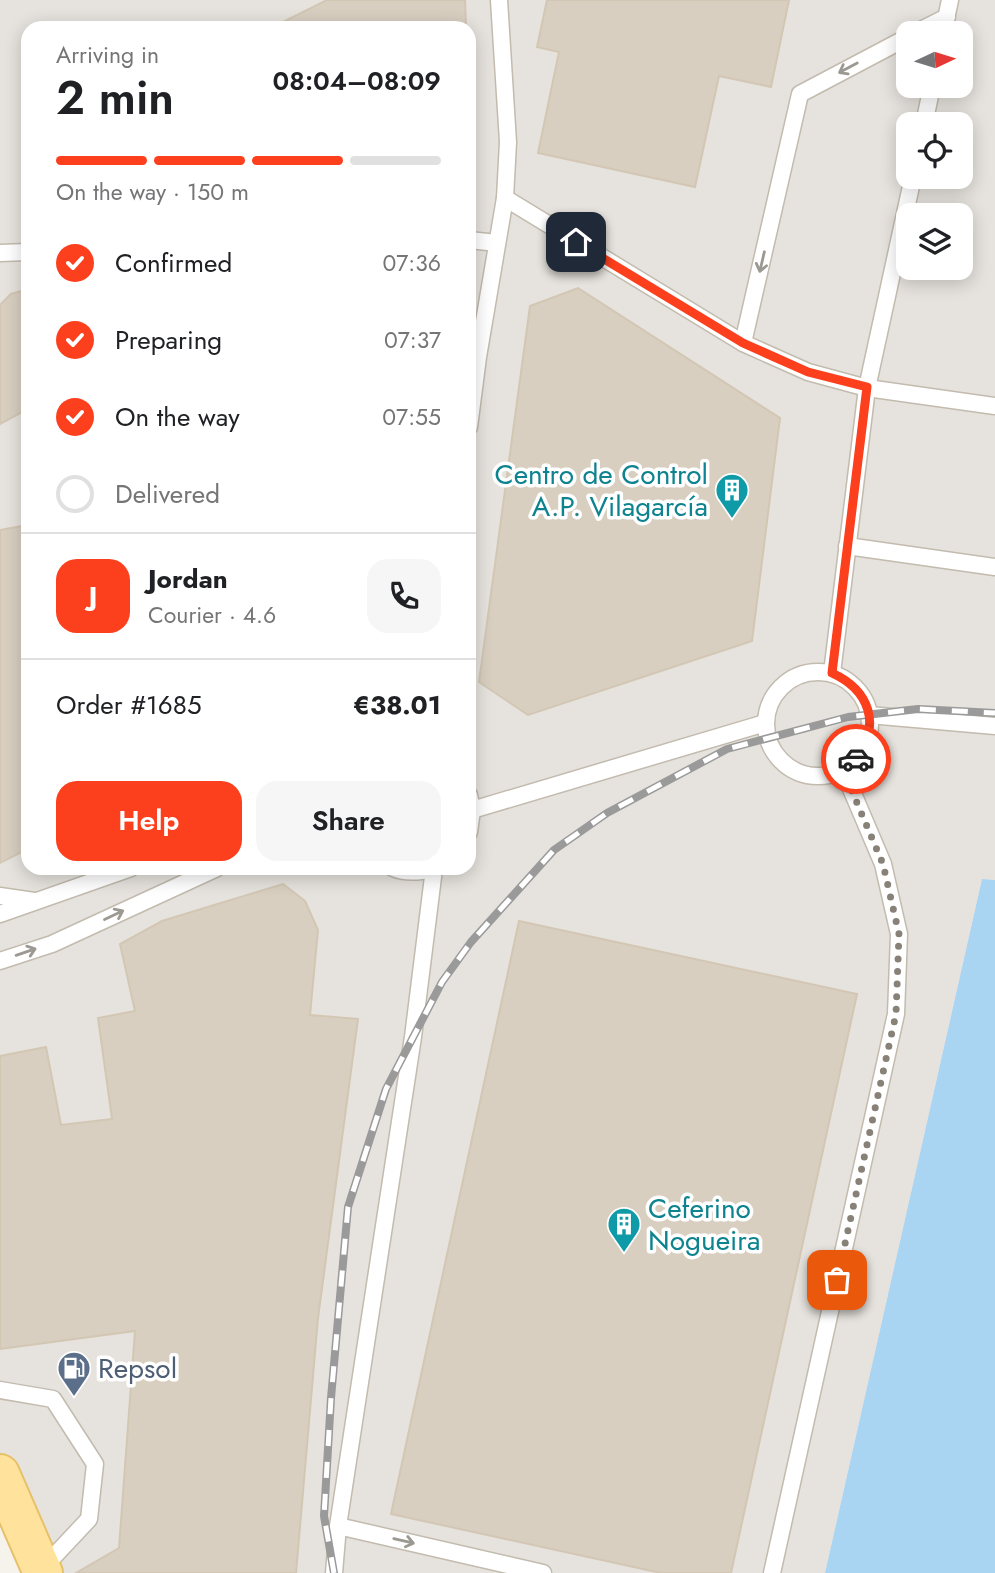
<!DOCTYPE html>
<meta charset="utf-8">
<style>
body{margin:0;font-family:Jost,sans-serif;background:#f6f6f6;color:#202124;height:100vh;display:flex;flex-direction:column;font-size:26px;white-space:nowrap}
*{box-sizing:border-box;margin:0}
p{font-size:23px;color:#757577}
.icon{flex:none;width:38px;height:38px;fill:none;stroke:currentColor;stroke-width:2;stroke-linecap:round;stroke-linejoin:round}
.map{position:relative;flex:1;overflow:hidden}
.side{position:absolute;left:21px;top:21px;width:455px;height:854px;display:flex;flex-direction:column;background:#fff;border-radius:21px;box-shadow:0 4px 18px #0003}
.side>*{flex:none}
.needle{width:46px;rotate:86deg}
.buttons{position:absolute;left:896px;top:21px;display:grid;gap:14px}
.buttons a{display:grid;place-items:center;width:77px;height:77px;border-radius:14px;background:#fff;box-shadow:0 4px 18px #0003;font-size:35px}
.pin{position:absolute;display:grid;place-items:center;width:60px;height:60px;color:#fff;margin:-30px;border-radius:14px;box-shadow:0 4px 10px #0006}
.courier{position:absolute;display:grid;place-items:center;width:70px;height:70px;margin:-35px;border:5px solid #fc3f1d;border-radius:50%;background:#fff;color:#222;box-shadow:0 2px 9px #0007}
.headline em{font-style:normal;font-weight:600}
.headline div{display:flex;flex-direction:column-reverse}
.headline{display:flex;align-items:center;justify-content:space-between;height:119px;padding:0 35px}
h1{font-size:46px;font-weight:600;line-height:52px}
.bar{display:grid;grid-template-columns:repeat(4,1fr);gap:10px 7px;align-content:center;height:84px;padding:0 35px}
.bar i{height:9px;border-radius:5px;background:#e0e0e0}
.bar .on{background:#fc3f1d}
.bar p{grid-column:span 4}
.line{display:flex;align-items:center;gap:18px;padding:0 35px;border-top:2px solid #e0e0e0}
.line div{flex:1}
.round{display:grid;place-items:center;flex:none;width:74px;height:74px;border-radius:21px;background:#f6f6f6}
ol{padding:0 35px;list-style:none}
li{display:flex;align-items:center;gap:21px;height:77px}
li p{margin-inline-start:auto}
li .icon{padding:7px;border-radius:50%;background:#fc3f1d;color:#fff;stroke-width:4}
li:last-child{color:#757577}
li i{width:38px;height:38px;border:4px solid #e0e0e0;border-radius:50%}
.cta{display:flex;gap:14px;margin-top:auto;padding:14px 35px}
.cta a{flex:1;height:80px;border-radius:21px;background:#fc3f1d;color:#fff;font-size:28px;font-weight:600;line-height:80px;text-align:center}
.cta a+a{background:#f6f6f6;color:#202124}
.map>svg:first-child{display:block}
.industrial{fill:#e6e2dd;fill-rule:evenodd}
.water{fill:#a9d4f2}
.building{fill:#d8cfc1;stroke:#d3c7b4;stroke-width:2}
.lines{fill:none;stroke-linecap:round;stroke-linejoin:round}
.lane-casing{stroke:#c2bbae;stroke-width:19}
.primary-casing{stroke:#e6c16a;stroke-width:42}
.lane{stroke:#fff;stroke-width:16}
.primary{stroke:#ffe39c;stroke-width:38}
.rail-casing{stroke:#9a9a9a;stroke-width:8}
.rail{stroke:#fff;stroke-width:5;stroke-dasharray:16;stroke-linecap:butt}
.oneway{stroke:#9c9892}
.done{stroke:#878178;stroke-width:7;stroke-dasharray:0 12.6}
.route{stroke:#fc3f1d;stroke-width:9}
.labels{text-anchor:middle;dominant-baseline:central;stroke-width:7;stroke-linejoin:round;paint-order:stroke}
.culture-label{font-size:28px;fill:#0d838f;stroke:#fff;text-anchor:end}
.service-label{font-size:28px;fill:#4e5e75;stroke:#fff;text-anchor:start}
</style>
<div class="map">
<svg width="995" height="1573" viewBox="0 0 995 1573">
<rect width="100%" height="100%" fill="#f6f3ec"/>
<path class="industrial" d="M0,0H995V880L982,879L825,1573H45L0,1459ZM28,28H469V868H28ZM908,33H961V86H908ZM908,124H961V177H908ZM908,215H961V268H908Z"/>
<path class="water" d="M982,879L995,880V1573H825Z"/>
<g class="building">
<path d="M327,0H465L466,28H271Z"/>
<path d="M547,0H789L771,87L719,76L695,187L538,153L559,52L537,47Z"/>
<path d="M578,288L780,418L752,641L528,715L479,682L530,306Z"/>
<path d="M28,289V409L0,424V305L11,294Z"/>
<path d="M28,525V849L0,863V530Z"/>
<path d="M283,884L305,901L318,930L310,1015L358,1019L318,1318L296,1573H76L119,1548L135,1331L0,1349V1056L46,1047L61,1125L112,1119L98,1018L135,1011L120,944L162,921Z"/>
<path d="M519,921L857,994L731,1573H661L391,1514Z"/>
</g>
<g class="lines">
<defs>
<g id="lane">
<path d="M915,33L947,17"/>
<path d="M943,33L950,0"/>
<path d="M924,124L932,86"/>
<path d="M505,198L743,343L808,372L867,388L995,406"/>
<path d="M469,240L497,243"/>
<path d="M0,253L28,252"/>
<path d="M743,343L800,94L908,37"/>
<path d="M469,427L478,357L505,198L508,142L499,0"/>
<path d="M847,546L995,567"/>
<circle cx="818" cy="724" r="52"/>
<path d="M832,673L867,388L913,177"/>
<path d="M869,715L995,726"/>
<path d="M469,795L472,810L469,832"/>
<path d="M472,810L765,723"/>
<path d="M393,868C407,874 421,872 435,868"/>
<path d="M0,896L34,901"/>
<path d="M0,914L131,868"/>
<path d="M0,961L52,944L217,868"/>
<path d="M0,1390L53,1399L95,1464L89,1519L43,1568"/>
<path d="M338,1526L543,1573"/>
<path d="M334,1573L338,1526L413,1037L434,869"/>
<path d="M772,1573L896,1014L899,934L883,864L843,770"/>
</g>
<path id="primary" d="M0,1474L43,1573"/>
</defs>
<use href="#lane" class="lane-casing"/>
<use href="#primary" class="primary-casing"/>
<use href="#lane" class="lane"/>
<use href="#primary" class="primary"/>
<defs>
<path id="rail" d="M334,1573L324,1516L331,1398L348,1207L386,1089L442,982L471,942L554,850L607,813L727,749L848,717L918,709L995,713"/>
</defs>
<use href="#rail" class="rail-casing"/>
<use href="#rail" class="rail"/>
</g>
<defs><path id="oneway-shaft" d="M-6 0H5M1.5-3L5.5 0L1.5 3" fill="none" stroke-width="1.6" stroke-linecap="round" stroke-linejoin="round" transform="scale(1.75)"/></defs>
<g class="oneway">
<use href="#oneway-shaft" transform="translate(848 68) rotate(152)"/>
<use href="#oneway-shaft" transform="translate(762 262) rotate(103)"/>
<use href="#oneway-shaft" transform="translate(114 915) rotate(-25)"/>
<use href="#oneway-shaft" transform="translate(26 952) rotate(-19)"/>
<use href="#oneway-shaft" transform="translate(404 1541) rotate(13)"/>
</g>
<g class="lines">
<path class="done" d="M837,1280L896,1014L899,934L883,864L843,770L856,759"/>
<path class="route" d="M576,242L743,343L808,372L867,387L832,673C869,690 882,724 856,759"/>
</g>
<defs>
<symbol id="building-pin" viewBox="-11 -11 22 30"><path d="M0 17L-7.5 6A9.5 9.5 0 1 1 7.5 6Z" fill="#0f9aa8" stroke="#fff"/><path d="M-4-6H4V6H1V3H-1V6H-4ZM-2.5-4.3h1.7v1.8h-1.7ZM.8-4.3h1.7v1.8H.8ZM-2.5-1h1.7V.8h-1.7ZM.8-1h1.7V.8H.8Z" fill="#fff"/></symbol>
<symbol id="fuel-pin" viewBox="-11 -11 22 30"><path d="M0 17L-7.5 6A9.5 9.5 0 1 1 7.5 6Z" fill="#5c6f8a" stroke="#fff"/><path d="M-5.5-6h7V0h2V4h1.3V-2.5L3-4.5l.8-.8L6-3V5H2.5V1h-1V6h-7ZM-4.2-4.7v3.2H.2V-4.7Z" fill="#fff"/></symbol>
</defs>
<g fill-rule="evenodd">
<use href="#building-pin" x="713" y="471" width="38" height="52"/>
<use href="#building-pin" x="605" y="1205" width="38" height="52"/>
<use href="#fuel-pin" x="55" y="1349" width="38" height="52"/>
</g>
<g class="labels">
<g class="culture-label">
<text x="708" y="474">Centro de Control<tspan x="708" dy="32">A.P. Vilagarcía</tspan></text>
<text x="648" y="1208" text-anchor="start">Ceferino<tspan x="648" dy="32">Nogueira</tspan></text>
</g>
<g class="service-label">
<text x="98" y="1368">Repsol</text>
</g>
</g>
</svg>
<div class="buttons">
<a><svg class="needle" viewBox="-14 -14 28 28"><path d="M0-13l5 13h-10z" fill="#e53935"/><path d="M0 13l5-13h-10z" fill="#757577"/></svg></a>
<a><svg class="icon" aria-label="locate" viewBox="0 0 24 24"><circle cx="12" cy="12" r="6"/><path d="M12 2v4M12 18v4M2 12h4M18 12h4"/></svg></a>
<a><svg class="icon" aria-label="layers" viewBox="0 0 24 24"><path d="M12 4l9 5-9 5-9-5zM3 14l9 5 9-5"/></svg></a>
</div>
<div class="pin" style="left:837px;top:1280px;background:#ea580c"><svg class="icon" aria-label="bag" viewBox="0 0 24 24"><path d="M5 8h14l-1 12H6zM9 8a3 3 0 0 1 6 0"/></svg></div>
<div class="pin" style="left:576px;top:242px;background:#1f2937"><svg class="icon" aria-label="home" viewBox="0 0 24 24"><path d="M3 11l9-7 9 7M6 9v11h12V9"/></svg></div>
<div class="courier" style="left:856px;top:759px"><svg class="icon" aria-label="car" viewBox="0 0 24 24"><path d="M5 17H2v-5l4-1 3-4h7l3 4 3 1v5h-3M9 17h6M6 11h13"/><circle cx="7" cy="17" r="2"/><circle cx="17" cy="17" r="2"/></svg></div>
<section class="side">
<div class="headline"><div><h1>2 min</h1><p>Arriving in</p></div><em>08:04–08:09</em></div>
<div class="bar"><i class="on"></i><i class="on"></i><i class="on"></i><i></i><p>On the way · 150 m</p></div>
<ol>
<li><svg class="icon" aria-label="check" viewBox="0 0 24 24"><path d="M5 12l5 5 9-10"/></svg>Confirmed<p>07:36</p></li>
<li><svg class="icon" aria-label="check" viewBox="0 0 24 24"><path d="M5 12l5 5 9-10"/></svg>Preparing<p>07:37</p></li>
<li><svg class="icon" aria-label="check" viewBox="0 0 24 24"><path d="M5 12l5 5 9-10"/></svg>On the way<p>07:55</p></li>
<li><i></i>Delivered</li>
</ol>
<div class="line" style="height:126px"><b class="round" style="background:#fc3f1d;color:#fff">J</b><div><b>Jordan</b><p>Courier · 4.6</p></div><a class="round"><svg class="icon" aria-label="phone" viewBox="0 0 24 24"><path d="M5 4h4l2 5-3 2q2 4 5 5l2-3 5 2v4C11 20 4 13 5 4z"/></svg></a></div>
<div class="line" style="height:91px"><div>Order #1685</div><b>€38.01</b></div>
<div class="cta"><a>Help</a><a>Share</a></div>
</section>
</div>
